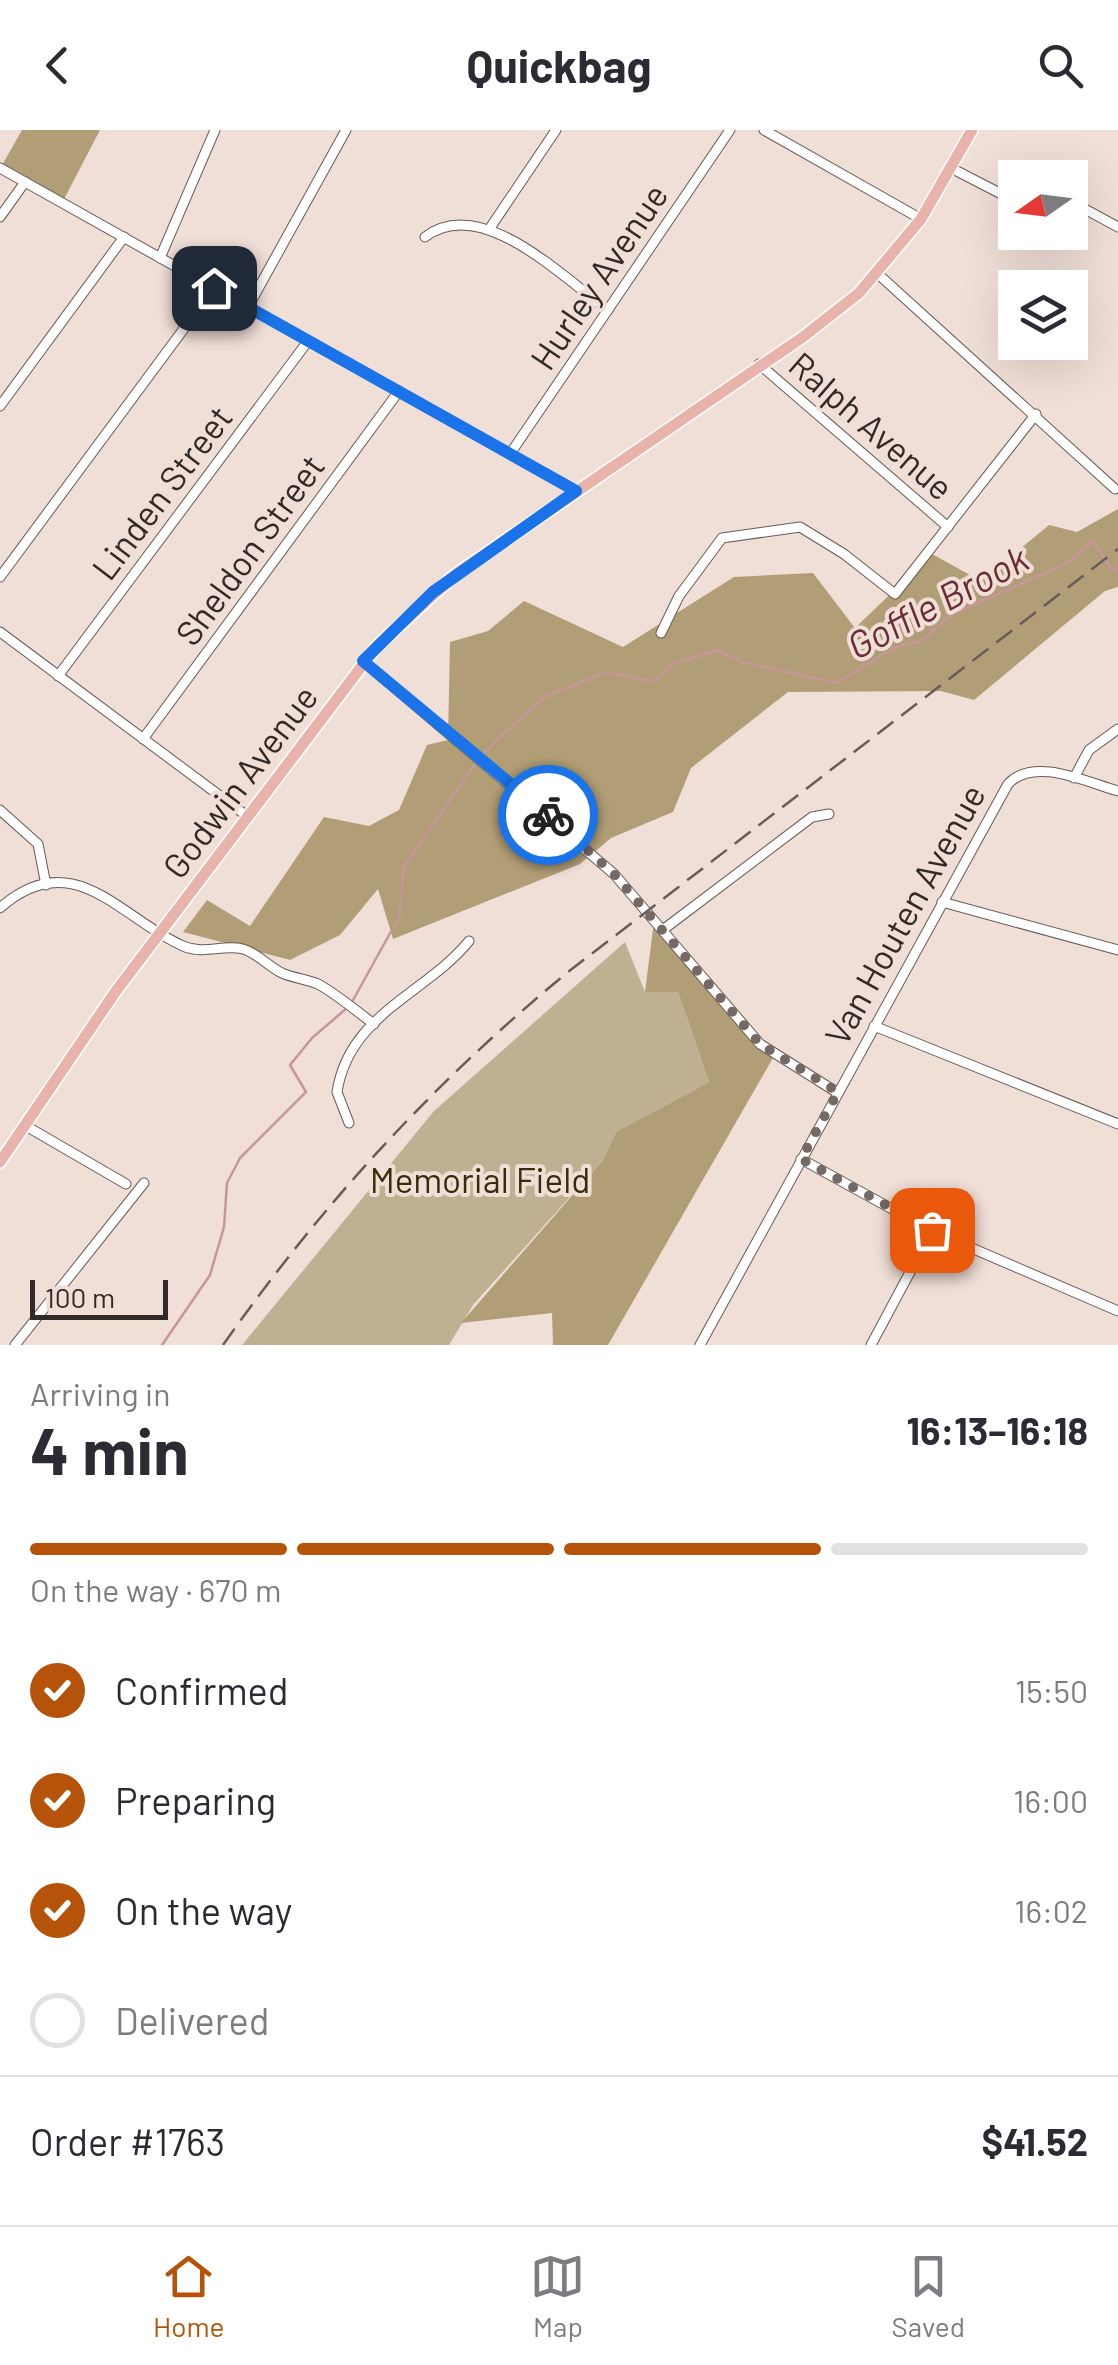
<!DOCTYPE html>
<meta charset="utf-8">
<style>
body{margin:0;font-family:Barlow,sans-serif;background:#f7f7f7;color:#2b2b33;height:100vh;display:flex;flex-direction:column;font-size:38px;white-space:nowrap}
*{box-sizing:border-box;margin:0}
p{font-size:32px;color:#7c7c81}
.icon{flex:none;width:55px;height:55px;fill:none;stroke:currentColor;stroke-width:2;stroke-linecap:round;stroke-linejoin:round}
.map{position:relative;height:1215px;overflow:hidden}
.side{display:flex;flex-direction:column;background:#fff;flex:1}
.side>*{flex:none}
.needle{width:65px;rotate:256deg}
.fabs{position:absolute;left:998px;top:30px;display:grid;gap:20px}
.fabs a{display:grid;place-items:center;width:90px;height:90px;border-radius:0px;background:#fff;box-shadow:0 10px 40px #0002;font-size:50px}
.scale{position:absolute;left:30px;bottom:25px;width:138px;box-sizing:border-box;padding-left:10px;border:5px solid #312a27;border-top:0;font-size:28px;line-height:35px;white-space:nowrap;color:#312a27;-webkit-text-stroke:8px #f0dfd7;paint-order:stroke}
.pin{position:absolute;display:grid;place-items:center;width:85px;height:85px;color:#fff;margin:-42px;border-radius:20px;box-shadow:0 5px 15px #0006}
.courier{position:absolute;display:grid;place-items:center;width:100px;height:100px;margin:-50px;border:8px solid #1a73e8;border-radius:50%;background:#fff;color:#222;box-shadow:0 2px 12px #0007}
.summary em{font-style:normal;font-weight:700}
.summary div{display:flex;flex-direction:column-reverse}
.summary{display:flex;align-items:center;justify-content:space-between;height:170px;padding:0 30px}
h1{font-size:65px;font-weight:700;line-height:75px}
.bar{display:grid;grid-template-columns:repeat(4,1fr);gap:15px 10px;align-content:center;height:120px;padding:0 30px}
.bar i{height:12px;border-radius:8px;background:#e1e1e2}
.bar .on{background:#b45309}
.bar p{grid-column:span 4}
.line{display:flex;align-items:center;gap:25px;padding:0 30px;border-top:2px solid #e1e1e2}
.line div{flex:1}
ol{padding:0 30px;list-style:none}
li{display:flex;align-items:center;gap:30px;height:110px}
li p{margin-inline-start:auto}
li .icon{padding:10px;border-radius:50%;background:#b45309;color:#fff;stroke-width:4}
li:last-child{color:#7c7c81}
li i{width:55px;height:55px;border:5px solid #e1e1e2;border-radius:50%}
header{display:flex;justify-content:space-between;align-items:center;height:130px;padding:0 30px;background:#fff;font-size:45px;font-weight:700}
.tabs{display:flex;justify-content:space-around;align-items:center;height:140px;border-top:2px solid #e1e1e2;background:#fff;font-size:28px;color:#7c7c81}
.tabs a{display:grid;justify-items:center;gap:5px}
.tabs .on{color:#b45309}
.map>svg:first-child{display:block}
.green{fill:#bfb092}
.forest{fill:#b29e76}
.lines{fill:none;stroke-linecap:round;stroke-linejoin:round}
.stream{stroke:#c7969b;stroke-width:2.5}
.minor-casing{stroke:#685a53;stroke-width:11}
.major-casing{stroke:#fff;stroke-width:14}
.minor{stroke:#fff;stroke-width:9}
.major{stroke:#e7b3aa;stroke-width:11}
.rail{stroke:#665c58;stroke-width:2.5;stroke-dasharray:20 10;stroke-linecap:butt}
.done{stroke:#746965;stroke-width:10;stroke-dasharray:0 18}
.route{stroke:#1a73e8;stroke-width:12}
.labels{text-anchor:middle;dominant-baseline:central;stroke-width:8;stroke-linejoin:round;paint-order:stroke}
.street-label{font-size:35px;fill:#312a27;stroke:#f0dfd7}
.park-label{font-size:35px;fill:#3b2b08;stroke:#f0dfd7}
.water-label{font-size:38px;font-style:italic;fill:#6b2c37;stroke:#f0dfd7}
</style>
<header><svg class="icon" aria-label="back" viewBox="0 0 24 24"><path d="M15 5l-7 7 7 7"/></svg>Quickbag<svg class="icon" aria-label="search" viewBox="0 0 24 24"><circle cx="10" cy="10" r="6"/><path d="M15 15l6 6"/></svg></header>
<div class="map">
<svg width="1118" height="1215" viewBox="0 0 1118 1215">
<rect width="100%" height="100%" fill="#f0dfd7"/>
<path class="green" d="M625,812L645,862H678L709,952L616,1002L603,1030L473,1175L449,1215H242L434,981Z"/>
<g class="forest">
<path d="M22,0H100L62,73L1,37Z"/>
<path d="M1118,379V457L1105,461L974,570L941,561L788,562L691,638L673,682L611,708L580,734L393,809L378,759L340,805L290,830L183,802L207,770L250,796L324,687L369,696L399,680L427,615L448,610L450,512L488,501L524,471L623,517L734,447L813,443L855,498L932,424L981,451L1049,395L1077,402Z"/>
<path d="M654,791L774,926L608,1215H553L552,1183L461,1193L603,1030L616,1002L709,952L678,862H645Z"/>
</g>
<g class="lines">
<g class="stream">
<path d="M352,872L399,787L404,737L477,631L500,607L545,567L607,542L655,552L672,534L718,520L742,532L836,553L898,516L921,511L953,484L1068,433L1093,411L1113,441L1118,438"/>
<path d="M162,1215L210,1145L224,1097L227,1053L240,1028L306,962L290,935L312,908L347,878"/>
</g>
<defs>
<g id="minor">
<path d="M764,0L921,89"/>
<path d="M0,38L576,361"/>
<path d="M951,38L1015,71"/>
<path d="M1070,71L1118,97"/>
<path d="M0,87L25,52"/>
<path d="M490,98L556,0"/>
<path d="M425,107C481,64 562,147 608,180"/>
<path d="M160,128L215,0"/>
<path d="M878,144L1115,359"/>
<path d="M248,177L346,0"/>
<path d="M759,234L948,397"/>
<path d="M0,276L124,107"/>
<path d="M510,324L730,0"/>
<path d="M0,447L214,158"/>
<path d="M0,502L247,686"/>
<path d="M661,503L679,466L722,408L800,397L844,424L895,464L1036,284"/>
<path d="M363,531L614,744L760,914L838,963"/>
<path d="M58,546L308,211"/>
<path d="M143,609L399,261"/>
<path d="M1074,648L1089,620L1118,599"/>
<path d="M0,680L38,714L46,755"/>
<path d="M942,772L1118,820"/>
<path d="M0,778C73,713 121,789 183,816C204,825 223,814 243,819C257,823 268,836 282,843C293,848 306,849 318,854C338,865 356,881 374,894"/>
<path d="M664,799L812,687L829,684"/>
<path d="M874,896L1118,994"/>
<path d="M349,993L337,962C349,884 427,863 469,811"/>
<path d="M26,996L126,1054"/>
<path d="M801,1029L932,1101L1118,1181"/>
<path d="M15,1215L144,1053"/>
<path d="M700,1215L1008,654C1034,626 1086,652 1118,661"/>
<path d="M871,1215L932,1101"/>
</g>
<path id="major" d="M0,1032L116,861L377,516L456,444L803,207L859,163L921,89L972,0"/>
</defs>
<use href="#minor" class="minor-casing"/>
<use href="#major" class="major-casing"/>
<use href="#minor" class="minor"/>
<use href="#major" class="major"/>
<path class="rail" d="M223,1215C322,1074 434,952 568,842L1118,419"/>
</g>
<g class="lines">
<path class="done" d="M548,685L614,744L760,914L838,962L801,1029L932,1100"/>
<path class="route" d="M214,158L576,361L433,462L363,531L548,685"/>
</g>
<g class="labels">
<g class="street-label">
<text transform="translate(598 146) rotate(-56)">Hurley Avenue</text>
<text transform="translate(872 295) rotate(41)">Ralph Avenue</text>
<text transform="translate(161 362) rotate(-53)">Linden Street</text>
<text transform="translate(249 419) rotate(-54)">Sheldon Street</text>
<text transform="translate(239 651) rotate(-53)">Godwin Avenue</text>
<text transform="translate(904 784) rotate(-61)">Van Houten Avenue</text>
</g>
<g class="park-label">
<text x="480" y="1049">Memorial Field</text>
</g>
<g class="water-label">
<text transform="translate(937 471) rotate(-28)">Goffle Brook</text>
</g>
</g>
</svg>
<div class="fabs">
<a><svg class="needle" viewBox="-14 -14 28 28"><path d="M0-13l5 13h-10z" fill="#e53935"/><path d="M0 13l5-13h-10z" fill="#7c7c81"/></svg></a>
<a><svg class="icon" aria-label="layers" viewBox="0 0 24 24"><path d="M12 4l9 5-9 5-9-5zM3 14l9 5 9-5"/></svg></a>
</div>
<div class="scale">100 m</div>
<div class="pin" style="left:932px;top:1100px;background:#ea580c"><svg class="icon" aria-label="bag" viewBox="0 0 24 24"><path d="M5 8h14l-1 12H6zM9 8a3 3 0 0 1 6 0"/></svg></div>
<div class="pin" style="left:214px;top:158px;background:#1f2937"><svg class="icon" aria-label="home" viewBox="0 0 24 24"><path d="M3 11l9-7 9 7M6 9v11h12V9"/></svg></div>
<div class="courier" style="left:548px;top:685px"><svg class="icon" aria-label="bike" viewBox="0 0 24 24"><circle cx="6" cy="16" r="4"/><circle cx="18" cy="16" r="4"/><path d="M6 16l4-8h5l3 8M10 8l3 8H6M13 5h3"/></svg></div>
</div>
<section class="side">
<div class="summary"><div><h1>4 min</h1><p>Arriving in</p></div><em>16:13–16:18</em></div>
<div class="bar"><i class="on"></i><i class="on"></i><i class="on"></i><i></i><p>On the way · 670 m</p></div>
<ol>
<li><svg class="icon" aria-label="check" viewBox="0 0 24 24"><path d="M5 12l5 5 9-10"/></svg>Confirmed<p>15:50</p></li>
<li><svg class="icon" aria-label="check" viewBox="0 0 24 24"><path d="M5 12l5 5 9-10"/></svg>Preparing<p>16:00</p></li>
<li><svg class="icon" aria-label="check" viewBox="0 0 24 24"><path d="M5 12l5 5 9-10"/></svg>On the way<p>16:02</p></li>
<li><i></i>Delivered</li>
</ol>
<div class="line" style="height:130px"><div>Order #1763</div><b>$41.52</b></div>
</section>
<nav class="tabs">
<a class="on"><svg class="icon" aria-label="home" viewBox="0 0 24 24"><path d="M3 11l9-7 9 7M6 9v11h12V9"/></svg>Home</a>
<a><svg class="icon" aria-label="map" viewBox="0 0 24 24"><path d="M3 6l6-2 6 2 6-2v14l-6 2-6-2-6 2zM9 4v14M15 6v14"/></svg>Map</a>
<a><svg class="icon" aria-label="saved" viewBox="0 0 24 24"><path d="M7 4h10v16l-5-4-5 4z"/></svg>Saved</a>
</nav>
